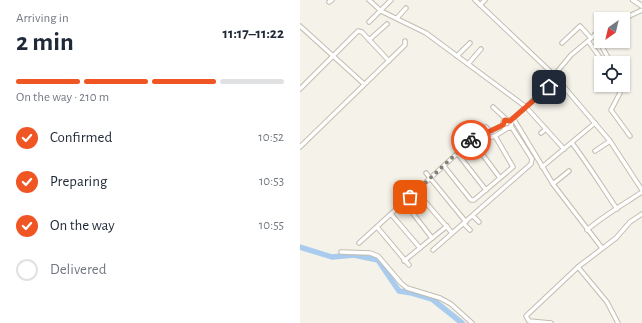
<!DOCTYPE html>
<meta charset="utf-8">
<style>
body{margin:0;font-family:"Alegreya Sans",sans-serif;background:#f6f6f7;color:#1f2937;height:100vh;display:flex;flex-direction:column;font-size:15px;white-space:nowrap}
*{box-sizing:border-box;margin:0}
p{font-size:13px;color:#747a83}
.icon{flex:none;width:22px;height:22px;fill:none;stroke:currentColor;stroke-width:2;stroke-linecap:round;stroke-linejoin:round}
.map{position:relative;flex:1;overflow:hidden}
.drawer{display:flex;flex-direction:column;background:#fff;width:300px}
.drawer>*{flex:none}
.needle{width:26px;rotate:214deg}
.controls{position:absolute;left:294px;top:12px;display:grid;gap:8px}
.controls a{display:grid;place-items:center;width:36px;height:36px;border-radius:0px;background:#fff;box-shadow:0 1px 3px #0004;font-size:20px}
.pin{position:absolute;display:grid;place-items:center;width:34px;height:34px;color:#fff;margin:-17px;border-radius:8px;box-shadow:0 2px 6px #0006}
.courier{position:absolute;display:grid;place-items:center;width:40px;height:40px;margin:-20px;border:3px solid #f05524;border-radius:50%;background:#fff;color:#222;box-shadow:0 1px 5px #0007}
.overview em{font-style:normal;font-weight:700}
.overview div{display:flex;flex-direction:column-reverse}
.overview{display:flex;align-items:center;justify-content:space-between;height:68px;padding:0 16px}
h1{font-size:26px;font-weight:700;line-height:30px}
.bar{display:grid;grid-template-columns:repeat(4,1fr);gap:6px 4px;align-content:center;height:48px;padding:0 16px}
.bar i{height:5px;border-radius:3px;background:#e0e1e3}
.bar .active{background:#f05524}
.bar p{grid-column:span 4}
ol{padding:0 16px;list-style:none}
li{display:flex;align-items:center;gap:12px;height:44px}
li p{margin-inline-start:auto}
li .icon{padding:4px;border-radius:50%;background:#f05524;color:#fff;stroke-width:4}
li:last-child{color:#747a83}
li i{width:22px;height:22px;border:2px solid #e0e1e3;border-radius:50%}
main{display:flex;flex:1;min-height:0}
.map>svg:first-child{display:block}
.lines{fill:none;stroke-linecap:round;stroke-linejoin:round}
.river{stroke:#a9cbed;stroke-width:5.5}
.minor-casing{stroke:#c2bdaf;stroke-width:5.5}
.tertiary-casing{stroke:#c2bdaf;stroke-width:6}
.minor{stroke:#fff;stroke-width:3.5}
.tertiary{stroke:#fff;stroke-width:4}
.done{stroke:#848076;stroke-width:4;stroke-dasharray:0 7.2}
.route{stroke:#f05524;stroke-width:5}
</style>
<main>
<section class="drawer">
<div class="overview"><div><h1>2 min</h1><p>Arriving in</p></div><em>11:17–11:22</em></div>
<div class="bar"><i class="active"></i><i class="active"></i><i class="active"></i><i></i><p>On the way · 210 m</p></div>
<ol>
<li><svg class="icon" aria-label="check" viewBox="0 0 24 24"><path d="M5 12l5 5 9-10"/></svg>Confirmed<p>10:52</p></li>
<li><svg class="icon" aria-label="check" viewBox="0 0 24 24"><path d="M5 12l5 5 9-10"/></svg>Preparing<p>10:53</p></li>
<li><svg class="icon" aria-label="check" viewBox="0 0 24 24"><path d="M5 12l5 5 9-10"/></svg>On the way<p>10:55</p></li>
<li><i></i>Delivered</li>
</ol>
</section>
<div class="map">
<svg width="342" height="323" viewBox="0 0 342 323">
<rect width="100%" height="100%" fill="#f4f2e9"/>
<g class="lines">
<path class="river" d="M0,247L32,257L54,255L78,260L99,291L112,293L132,299L162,323"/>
<defs>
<g id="minor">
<path d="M69,0L81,11L126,33L226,107L264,149"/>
<path d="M175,0L254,75L310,141L342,190"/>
<path d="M29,2L32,0"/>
<path d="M180,5L185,0"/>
<path d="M97,18L106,8"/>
<path d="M323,19L342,10"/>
<path d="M69,22L91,0"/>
<path d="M0,26L64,84"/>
<path d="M295,34L311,63"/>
<path d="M69,40L87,24"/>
<path d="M288,41L301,59"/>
<path d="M262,43L280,26L291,38"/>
<path d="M157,56L170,43"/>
<path d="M168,64L181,49"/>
<path d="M318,85L320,93L311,110L330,136"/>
<path d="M300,88L303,85"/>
<path d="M0,89L58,31L62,32L89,61"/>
<path d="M193,107L207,120"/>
<path d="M213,118L253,184L302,248"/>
<circle cx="207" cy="124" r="4.5"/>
<path d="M210,121L251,84L256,73L271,55L301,30"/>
<path d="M191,132L186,127C179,128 174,136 174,143L200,178"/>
<path d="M241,133L246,129"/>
<path d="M173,143L195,136L208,128"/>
<path d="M272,143C288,164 302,187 317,209"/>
<path d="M0,147L105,45V41"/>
<path d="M295,151L310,141"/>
<path d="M157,153L186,190"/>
<path d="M144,166L171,200H174L213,167L195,136"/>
<path d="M242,167L295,123"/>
<path d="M126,173L166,222"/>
<path d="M253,184L269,171"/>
<path d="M116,191L152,233"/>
<path d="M104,202L132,238"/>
<path d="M91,214L120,248"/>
<path d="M173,216L179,222"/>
<path d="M164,224L170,230"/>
<path d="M77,227L109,265"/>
<path d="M287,230C303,216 324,204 342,192"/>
<path d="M59,243L172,140L203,125"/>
<path d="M133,250L231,164L232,159L211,126"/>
<path d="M41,252L70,253L78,256L101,283L107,288L140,298L151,304L172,323"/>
<path d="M104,261L147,226"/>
<path d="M278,267L307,302L318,323"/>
<path d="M251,323L229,321L226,316L278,267L316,238L330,222L342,214"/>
</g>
<path id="tertiary" d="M333,0L342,6"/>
</defs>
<use href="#minor" class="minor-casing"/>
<use href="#tertiary" class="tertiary-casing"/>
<use href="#minor" class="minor"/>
<use href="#tertiary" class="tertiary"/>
</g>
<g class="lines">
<path class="done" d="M110,197L171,140"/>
<path class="route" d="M171,140L203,125L205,120L210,121L249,87"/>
</g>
</svg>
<div class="controls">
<a><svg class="needle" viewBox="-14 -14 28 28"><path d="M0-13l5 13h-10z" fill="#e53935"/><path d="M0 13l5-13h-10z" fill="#747a83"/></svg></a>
<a><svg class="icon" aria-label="locate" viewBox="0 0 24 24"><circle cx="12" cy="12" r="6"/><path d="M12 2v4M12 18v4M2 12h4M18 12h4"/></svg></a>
</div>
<div class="pin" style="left:110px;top:197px;background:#ea580c"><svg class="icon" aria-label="bag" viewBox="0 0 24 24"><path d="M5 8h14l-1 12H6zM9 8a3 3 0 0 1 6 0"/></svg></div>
<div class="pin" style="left:249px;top:87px;background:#1f2937"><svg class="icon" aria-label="home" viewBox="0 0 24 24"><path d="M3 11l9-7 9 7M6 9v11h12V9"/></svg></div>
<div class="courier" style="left:171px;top:140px"><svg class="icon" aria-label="bike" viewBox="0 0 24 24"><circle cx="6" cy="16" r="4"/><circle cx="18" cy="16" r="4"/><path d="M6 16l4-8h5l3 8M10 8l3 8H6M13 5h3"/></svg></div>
</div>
</main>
